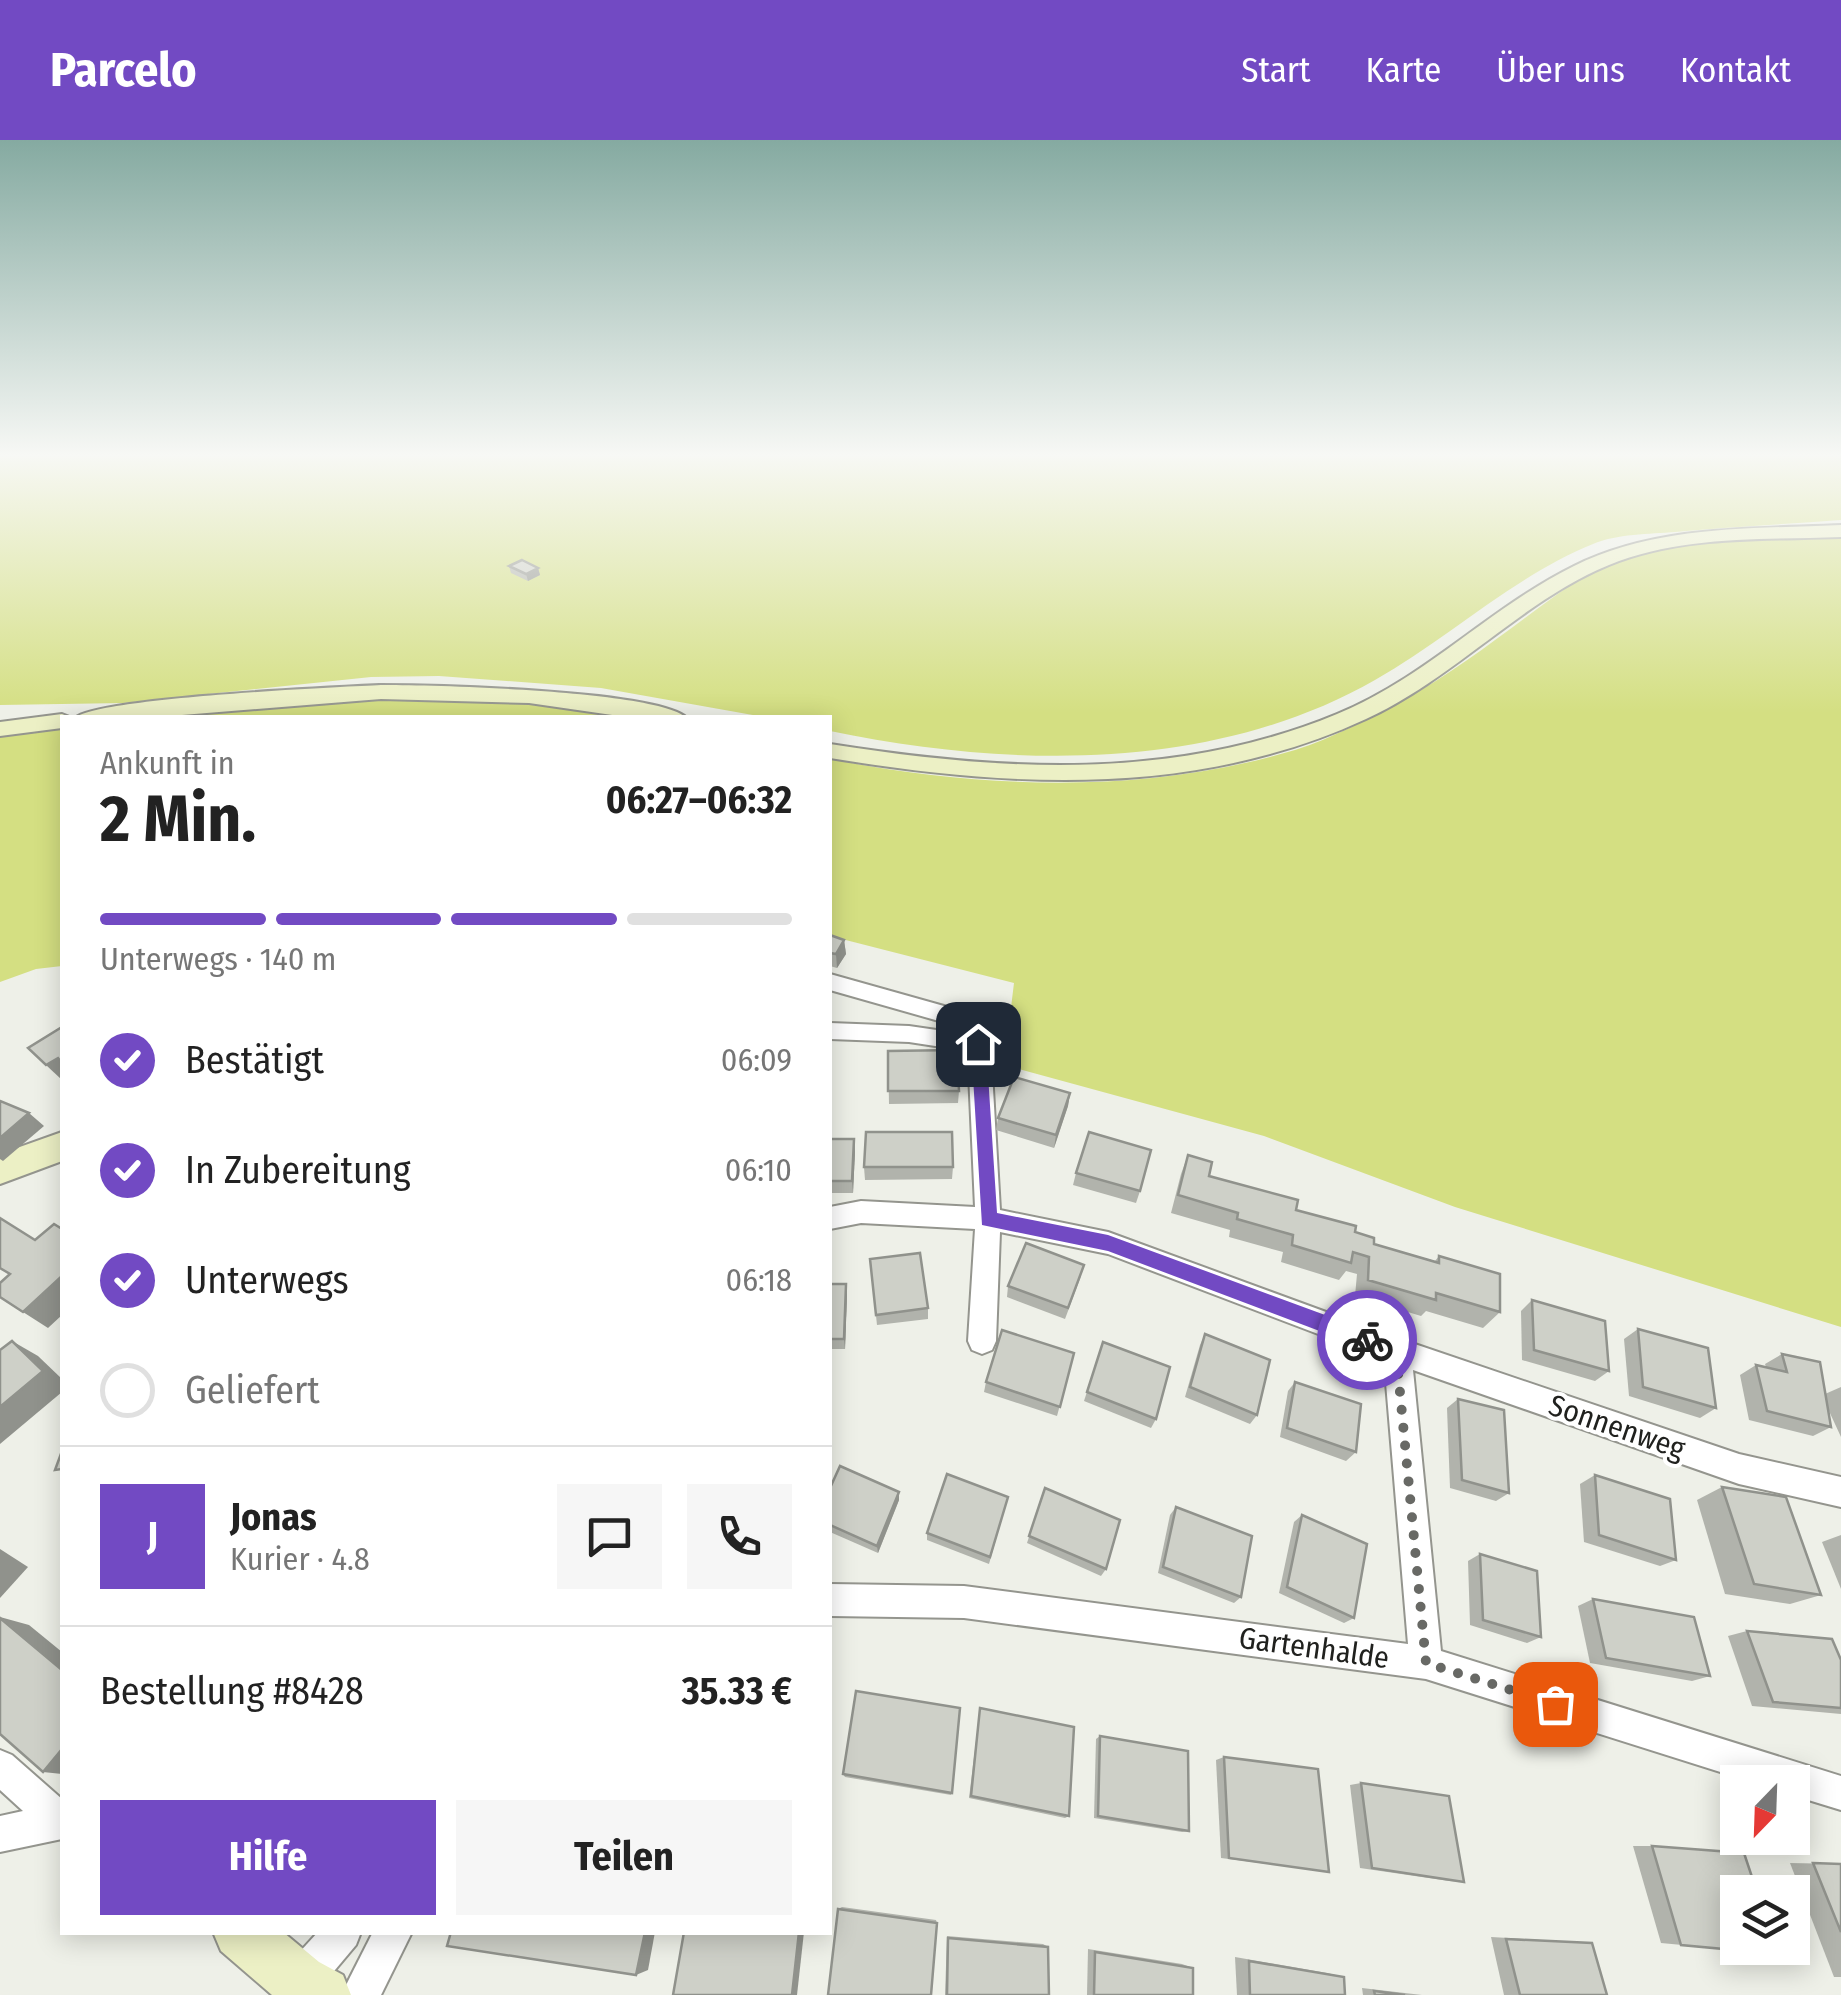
<!DOCTYPE html>
<html lang="de">
<meta charset="utf-8">
<style>
body{margin:0;font-family:"Fira Sans Condensed",sans-serif;background:#f6f6f6;color:#222;height:100vh;display:flex;flex-direction:column;font-size:38px;white-space:nowrap}
*{box-sizing:border-box;margin:0}
p{font-size:32px;color:#767676}
.icon{flex:none;width:55px;height:55px;fill:none;stroke:currentColor;stroke-width:2;stroke-linecap:round;stroke-linejoin:round}
.map{position:relative;flex:1;overflow:hidden}
.details{position:absolute;left:60px;top:575px;width:772px;height:1220px;display:flex;flex-direction:column;background:#fff;border-radius:0px;box-shadow:0 5px 25px #0003}
.details>*{flex:none}
.needle{width:65px;rotate:203deg}
.fabs{position:absolute;left:1720px;top:1625px;display:grid;gap:20px}
.fabs a{display:grid;place-items:center;width:90px;height:90px;border-radius:0px;background:#fff;box-shadow:0 5px 25px #0003;font-size:50px}
.pin{position:absolute;display:grid;place-items:center;width:85px;height:85px;color:#fff;margin:-42px;border-radius:20px;box-shadow:0 5px 15px #0006}
.courier{position:absolute;display:grid;place-items:center;width:100px;height:100px;margin:-50px;border:8px solid #724ac3;border-radius:50%;background:#fff;color:#222;box-shadow:0 2px 12px #0007}
.summary em{font-style:normal;font-weight:700}
.summary div{display:flex;flex-direction:column-reverse}
.summary{display:flex;align-items:center;justify-content:space-between;height:170px;padding:0 40px}
h1{font-size:65px;font-weight:700;line-height:75px}
.bar{display:grid;grid-template-columns:repeat(4,1fr);gap:15px 10px;align-content:center;height:120px;padding:0 40px}
.bar i{height:12px;border-radius:8px;background:#e0e0e0}
.bar .current{background:#724ac3}
.bar p{grid-column:span 4}
.line{display:flex;align-items:center;gap:25px;padding:0 40px;border-top:2px solid #e0e0e0}
.line div{flex:1}
.round{display:grid;place-items:center;flex:none;width:105px;height:105px;border-radius:0px;background:#f6f6f6}
ol{padding:0 40px;list-style:none}
li{display:flex;align-items:center;gap:30px;height:110px}
li p{margin-inline-start:auto}
li .icon{padding:10px;border-radius:50%;background:#724ac3;color:#fff;stroke-width:4}
li:last-child{color:#767676}
li i{width:55px;height:55px;border:5px solid #e0e0e0;border-radius:50%}
.primary-button{display:flex;gap:20px;margin-top:auto;padding:20px 40px}
.primary-button a{flex:1;height:115px;border-radius:0px;background:#724ac3;color:#fff;font-size:40px;font-weight:700;line-height:115px;text-align:center}
.primary-button a+a{background:#f6f6f6;color:#222}
header{display:flex;align-items:center;gap:60px;box-sizing:border-box;height:140px;padding:0 50px;background:#724ac3;color:#fff}
header strong{font-size:48px}
nav{display:flex;gap:55px;margin-inline-start:auto;font-size:35px}
.map>svg:first-child{display:block}
.green{fill:#d4df82}
.lines{fill:none;stroke-linecap:round;stroke-linejoin:round}
.street-casing{stroke:#94958e;stroke-width:4}
.secondary-casing{stroke:#94958e;stroke-width:4}
.street{fill:#fff;fill-rule:evenodd}
.secondary{fill:#ecf0c5;fill-rule:evenodd}
.wall{fill:#b1b3ac}
.shaded-wall{fill:#90928c}
.building{fill:#ced0c8;stroke:#90928c;stroke-width:2.5}
.route{fill:#724ac3}
.done{stroke:#686965;stroke-width:10;stroke-dasharray:0 18}
.labels{text-anchor:middle;dominant-baseline:central;stroke-width:8;stroke-linejoin:round;paint-order:stroke}
.near-street-label{font-size:30px;fill:#20211e;stroke:#fff}
</style>
<header>
<strong>Parcelo</strong>
<nav><a>Start</a><a>Karte</a><a>Über uns</a><a>Kontakt</a></nav>
</header>
<div class="map">
<svg width="1841" height="1855" viewBox="0 0 1841 1855">
<rect width="100%" height="100%" fill="#eef0e8"/>
<g class="green">
<path d="M1841,313V380C1786,384 1730,387 1675,392C1650,394 1616,394 1593,404C1514,436 1449,498 1375,540C1212,633 1009,628 830,591V578L764,577L601,548L439,536L371,537L123,563L0,565V314Z"/>
<path d="M1841,395V1187L1455,1067L1264,996L1004,925L1014,843L830,796V619C982,649 1145,655 1295,610C1333,598 1370,578 1405,559C1466,526 1522,478 1579,439C1660,396 1752,399 1841,395Z"/>
<path d="M445,559L525,564L625,577L159,578L338,561Z"/>
<path d="M62,589V826L36,829L0,842V597Z"/>
</g>
<g class="lines">
<defs>
<g id="street">
<path d="M830,834L983,877L1001,906L991,914L1000,1070L1108,1092L1397,1198L1739,1314L1841,1337V1367L1739,1344L1413,1230L1441,1511L1841,1636V1670L1792,1655V1642H1752L1426,1539L964,1478L830,1476V1444L964,1446L1408,1504L1384,1219L1108,1114L1000,1092L996,1201L992,1210L982,1214L972,1210L968,1201L975,1089L861,1083L830,1089V1067L861,1061L975,1067L968,911L909,902L830,899V883L909,886L971,895L967,889L830,850Z"/>
<path d="M0,1610L12,1615L62,1659V1699L0,1712V1676L23,1671L0,1650Z"/>
<path d="M318,1792H361L356,1805L314,1855H276L285,1828Z"/>
<path d="M373,1792H412L381,1855H341Z"/>
</g>
<g id="secondary">
<path d="M1841,385V397C1764,400 1682,395 1609,425C1523,460 1455,538 1366,579C1195,658 1011,648 830,618V604C1001,631 1173,642 1337,574C1427,537 1489,468 1574,426C1657,385 1751,389 1841,385Z"/>
<path d="M381,545C431,545 658,550 687,578H633L529,563L381,559L145,578H75C96,558 338,547 381,545Z"/>
<path d="M62,574L72,578H62V588L0,596V582Z"/>
<path d="M62,992V1021L0,1044V1014Z"/>
<path d="M213,1792H283L319,1822L343,1835L351,1855H272L221,1811Z"/>
</g>
</defs>
<use href="#street" class="street-casing"/>
<use href="#secondary" class="secondary-casing"/>
<use href="#street" class="street"/>
<use href="#secondary" class="secondary"/>
</g>
<g class="wall">
<path d="M509,426L538,428L540,435L528,441L511,433Z"/>
<path d="M830,795L844,800L846,814L837,828L830,826Z"/>
<path d="M888,911L959,951L958,963L889,964Z"/>
<path d="M1070,953L1068,966L1054,1008L996,990L998,978Z"/>
<path d="M830,999H854L855,1012L853,1053H830Z"/>
<path d="M1188,1015L1209,1036L1355,1092L1374,1104L1435,1121L1439,1116L1500,1172L1483,1188L1426,1171L1421,1176L1355,1156L1357,1134L1346,1131L1339,1140L1281,1122L1283,1112L1229,1097L1230,1090L1171,1073L1181,1034Z"/>
<path d="M864,1027H953L952,1039L865,1040Z"/>
<path d="M1076,1033L1140,1051L1136,1063L1073,1045Z"/>
<path d="M870,1119L928,1168V1179L877,1185Z"/>
<path d="M1081,1136L1065,1179L1007,1157L1008,1146Z"/>
<path d="M830,1144L847,1155L845,1209H830Z"/>
<path d="M1532,1160L1609,1231L1595,1241L1522,1220L1521,1171Z"/>
<path d="M1638,1189L1716,1268L1700,1278L1629,1256L1624,1199Z"/>
<path d="M1205,1194L1257,1275L1250,1284L1185,1257L1200,1205Z"/>
<path d="M1103,1202L1156,1279L1151,1288L1084,1261Z"/>
<path d="M1074,1213L1057,1276L984,1252L986,1242Z"/>
<path d="M1782,1214L1825,1254L1841,1247V1297L1829,1271L1831,1287L1813,1296L1749,1280L1740,1235L1756,1225L1766,1227L1765,1224Z"/>
<path d="M1295,1242L1356,1312L1346,1321L1280,1297L1288,1251Z"/>
<path d="M1458,1259L1509,1353L1496,1361L1450,1348L1447,1268Z"/>
<path d="M1595,1335L1676,1420L1660,1426L1584,1402L1580,1344Z"/>
<path d="M1722,1347L1821,1455L1790,1464L1725,1454L1697,1360Z"/>
<path d="M830,1348L899,1352V1360L878,1413L830,1392Z"/>
<path d="M1045,1348L1106,1429L1101,1436L1027,1403Z"/>
<path d="M1008,1357L989,1424L927,1400V1393Z"/>
<path d="M1176,1367L1241,1457L1234,1463L1158,1433L1170,1375Z"/>
<path d="M1302,1375L1354,1478L1344,1483L1279,1453L1294,1382Z"/>
<path d="M1841,1395V1449L1822,1402Z"/>
<path d="M1480,1414L1541,1497L1527,1503L1470,1485L1468,1421Z"/>
<path d="M1593,1459L1710,1536L1692,1541L1590,1523L1578,1466Z"/>
<path d="M1747,1491L1841,1520V1574L1752,1566L1728,1496Z"/>
<path d="M980,1568L1069,1676L1065,1678L969,1658Z"/>
<path d="M1100,1596L1189,1691L1182,1692L1094,1678L1096,1599Z"/>
<path d="M1224,1617L1329,1732L1221,1718L1216,1620Z"/>
<path d="M843,1634L952,1653L951,1655L845,1637Z"/>
<path d="M1361,1643L1464,1742L1449,1741L1360,1728L1350,1645Z"/>
<path d="M1633,1706H1652L1778,1814L1661,1803Z"/>
<path d="M1790,1723L1841,1724V1837H1834Z"/>
<path d="M842,1767L936,1780L937,1783L838,1769Z"/>
<path d="M947,1796L1043,1804L1048,1807L1049,1855H945Z"/>
<path d="M1491,1797L1592,1803L1607,1855H1504Z"/>
<path d="M1088,1809L1182,1824L1193,1828V1855H1087Z"/>
<path d="M1235,1817L1327,1833L1344,1837L1345,1855H1237Z"/>
<path d="M1362,1848L1422,1855H1363Z"/>
</g>
<g class="shaded-wall">
<path d="M538,428L540,435L528,441L526,434Z"/>
<path d="M844,800L846,814L837,828L836,814Z"/>
<path d="M58,918L62,923V940L46,925Z"/>
<path d="M1070,953L1068,966L1054,1008L1056,995Z"/>
<path d="M29,973L44,986L3,1021L0,1019V998Z"/>
<path d="M854,999L855,1012L853,1053L852,1041Z"/>
<path d="M62,1136V1175L48,1188L23,1172Z"/>
<path d="M846,1144L847,1155L845,1209L844,1199Z"/>
<path d="M12,1201L38,1216L62,1239V1252L0,1304V1267Z"/>
<path d="M899,1352V1360L878,1413L877,1406Z"/>
<path d="M0,1409L28,1427L0,1458Z"/>
<path d="M0,1477L29,1485L62,1512V1530Z"/>
<path d="M62,1609V1634L43,1632Z"/>
<path d="M645,1792H655L648,1830L636,1835Z"/>
<path d="M799,1792H804L797,1855H792Z"/>
</g>
<g class="building">
<path d="M522,420L538,428L526,434L509,426Z"/>
<path d="M830,795L844,800L836,814L830,813Z"/>
<path d="M62,887V923L58,918L46,925L28,908Z"/>
<path d="M957,910L959,951H888V911Z"/>
<path d="M1014,937L1070,953L1056,995L998,978Z"/>
<path d="M0,961L29,973L0,998Z"/>
<path d="M866,992H952L953,1027H864Z"/>
<path d="M1089,992L1151,1010L1140,1051L1076,1033Z"/>
<path d="M830,999H854L852,1041H830Z"/>
<path d="M1188,1015L1212,1022L1209,1036L1298,1060L1296,1070L1356,1086L1355,1092L1374,1098V1104L1439,1123V1116L1500,1134V1172L1436,1153V1160L1368,1140L1369,1117L1353,1112L1351,1123L1292,1105L1293,1095L1237,1079L1238,1073L1178,1055Z"/>
<path d="M0,1078L35,1100L54,1084L62,1089V1136L23,1172L0,1157V1143L10,1134L0,1128Z"/>
<path d="M1026,1103L1084,1125L1068,1168L1008,1146Z"/>
<path d="M920,1113L928,1168L876,1175L870,1119Z"/>
<path d="M830,1144H846L844,1199H830Z"/>
<path d="M1532,1160L1605,1181L1609,1231L1534,1210Z"/>
<path d="M1638,1189L1708,1208L1716,1268L1643,1247Z"/>
<path d="M1002,1190L1074,1213L1060,1267L986,1242Z"/>
<path d="M1205,1194L1270,1220L1257,1275L1190,1247Z"/>
<path d="M12,1201L43,1231L0,1267V1210Z"/>
<path d="M1103,1202L1170,1227L1156,1279L1087,1252Z"/>
<path d="M1782,1214L1820,1222L1831,1287L1767,1271L1756,1225L1787,1232Z"/>
<path d="M1295,1242L1361,1264L1356,1312L1287,1288Z"/>
<path d="M1458,1259L1504,1270L1509,1353L1462,1340Z"/>
<path d="M62,1311V1329L55,1330Z"/>
<path d="M840,1326L899,1352L877,1406L830,1385V1348Z"/>
<path d="M947,1334L1008,1357L990,1417L927,1393Z"/>
<path d="M1595,1335L1670,1359L1676,1420L1599,1395Z"/>
<path d="M1722,1347L1786,1357L1821,1455L1754,1444Z"/>
<path d="M1045,1348L1120,1380L1106,1429L1029,1396Z"/>
<path d="M1176,1367L1252,1396L1241,1457L1163,1427Z"/>
<path d="M1302,1375L1367,1404L1354,1478L1287,1447Z"/>
<path d="M1480,1414L1537,1431L1541,1497L1483,1480Z"/>
<path d="M1593,1459L1694,1477L1710,1536L1606,1518Z"/>
<path d="M0,1478L62,1530V1609L43,1632L0,1594Z"/>
<path d="M1747,1491L1832,1499L1841,1520V1568L1773,1562Z"/>
<path d="M856,1551L960,1568L952,1653L843,1634Z"/>
<path d="M980,1568L1074,1587L1069,1676L971,1656Z"/>
<path d="M1100,1596L1188,1611L1189,1691L1098,1676Z"/>
<path d="M1224,1617L1318,1629L1329,1732L1229,1718Z"/>
<path d="M1361,1643L1449,1656L1464,1742L1372,1728Z"/>
<path d="M1652,1706L1744,1713L1757,1752H1738V1808H1776L1778,1814L1681,1805Z"/>
<path d="M1813,1723L1841,1724V1792Z"/>
<path d="M838,1769L937,1783L931,1855H828Z"/>
<path d="M451,1792H645L636,1835L447,1806Z"/>
<path d="M684,1792H799L792,1855H673Z"/>
<path d="M948,1798L1048,1807L1049,1855H947Z"/>
<path d="M1506,1799L1592,1803L1607,1855H1520Z"/>
<path d="M1095,1812L1193,1828V1855H1094Z"/>
<path d="M1249,1821L1344,1837L1345,1855H1250Z"/>
<path d="M1374,1851L1405,1855H1375Z"/>
</g>
<linearGradient id="sky" x2="0" y2="1"><stop stop-color="#85aaa1"/><stop offset="0.55" stop-color="#f7f8f5"/><stop offset="1" stop-color="#f7f8f5" stop-opacity="0"/></linearGradient>
<rect width="1841" height="573" fill="url(#sky)"/>
<path class="route" d="M978,898L986,904L997,1073L1108,1095L1374,1193V1206L1367,1209L1108,1111L982,1085L971,904Z"/>
<g class="lines">
<path class="done" d="M1367,1200L1396,1211L1426,1523L1555,1564"/>
</g>
<g class="labels">
<g class="near-street-label">
<text transform="translate(1617 1287) rotate(19)">Sonnenweg</text>
<text transform="translate(1314 1508) rotate(8)">Gartenhalde</text>
</g>
</g>
</svg>
<div class="fabs">
<a><svg class="needle" viewBox="-14 -14 28 28"><path d="M0-13l5 13h-10z" fill="#e53935"/><path d="M0 13l5-13h-10z" fill="#767676"/></svg></a>
<a><svg class="icon" aria-label="layers" viewBox="0 0 24 24"><path d="M12 4l9 5-9 5-9-5zM3 14l9 5 9-5"/></svg></a>
</div>
<div class="pin" style="left:1555px;top:1564px;background:#ea580c"><svg class="icon" aria-label="bag" viewBox="0 0 24 24"><path d="M5 8h14l-1 12H6zM9 8a3 3 0 0 1 6 0"/></svg></div>
<div class="pin" style="left:978px;top:904px;background:#1f2937"><svg class="icon" aria-label="home" viewBox="0 0 24 24"><path d="M3 11l9-7 9 7M6 9v11h12V9"/></svg></div>
<div class="courier" style="left:1367px;top:1200px"><svg class="icon" aria-label="bike" viewBox="0 0 24 24"><circle cx="6" cy="16" r="4"/><circle cx="18" cy="16" r="4"/><path d="M6 16l4-8h5l3 8M10 8l3 8H6M13 5h3"/></svg></div>
<section class="details">
<div class="summary"><div><h1>2 Min.</h1><p>Ankunft in</p></div><em>06:27–06:32</em></div>
<div class="bar"><i class="current"></i><i class="current"></i><i class="current"></i><i></i><p>Unterwegs · 140 m</p></div>
<ol>
<li><svg class="icon" aria-label="check" viewBox="0 0 24 24"><path d="M5 12l5 5 9-10"/></svg>Bestätigt<p>06:09</p></li>
<li><svg class="icon" aria-label="check" viewBox="0 0 24 24"><path d="M5 12l5 5 9-10"/></svg>In Zubereitung<p>06:10</p></li>
<li><svg class="icon" aria-label="check" viewBox="0 0 24 24"><path d="M5 12l5 5 9-10"/></svg>Unterwegs<p>06:18</p></li>
<li><i></i>Geliefert</li>
</ol>
<div class="line" style="height:180px"><b class="round" style="background:#724ac3;color:#fff">J</b><div><b>Jonas</b><p>Kurier · 4.8</p></div><a class="round"><svg class="icon" aria-label="chat" viewBox="0 0 24 24"><path d="M4 5h16v11H9l-5 4z"/></svg></a><a class="round"><svg class="icon" aria-label="phone" viewBox="0 0 24 24"><path d="M5 4h4l2 5-3 2q2 4 5 5l2-3 5 2v4C11 20 4 13 5 4z"/></svg></a></div>
<div class="line" style="height:130px"><div>Bestellung #8428</div><b>35.33 €</b></div>
<div class="primary-button"><a>Hilfe</a><a>Teilen</a></div>
</section>
</div>
